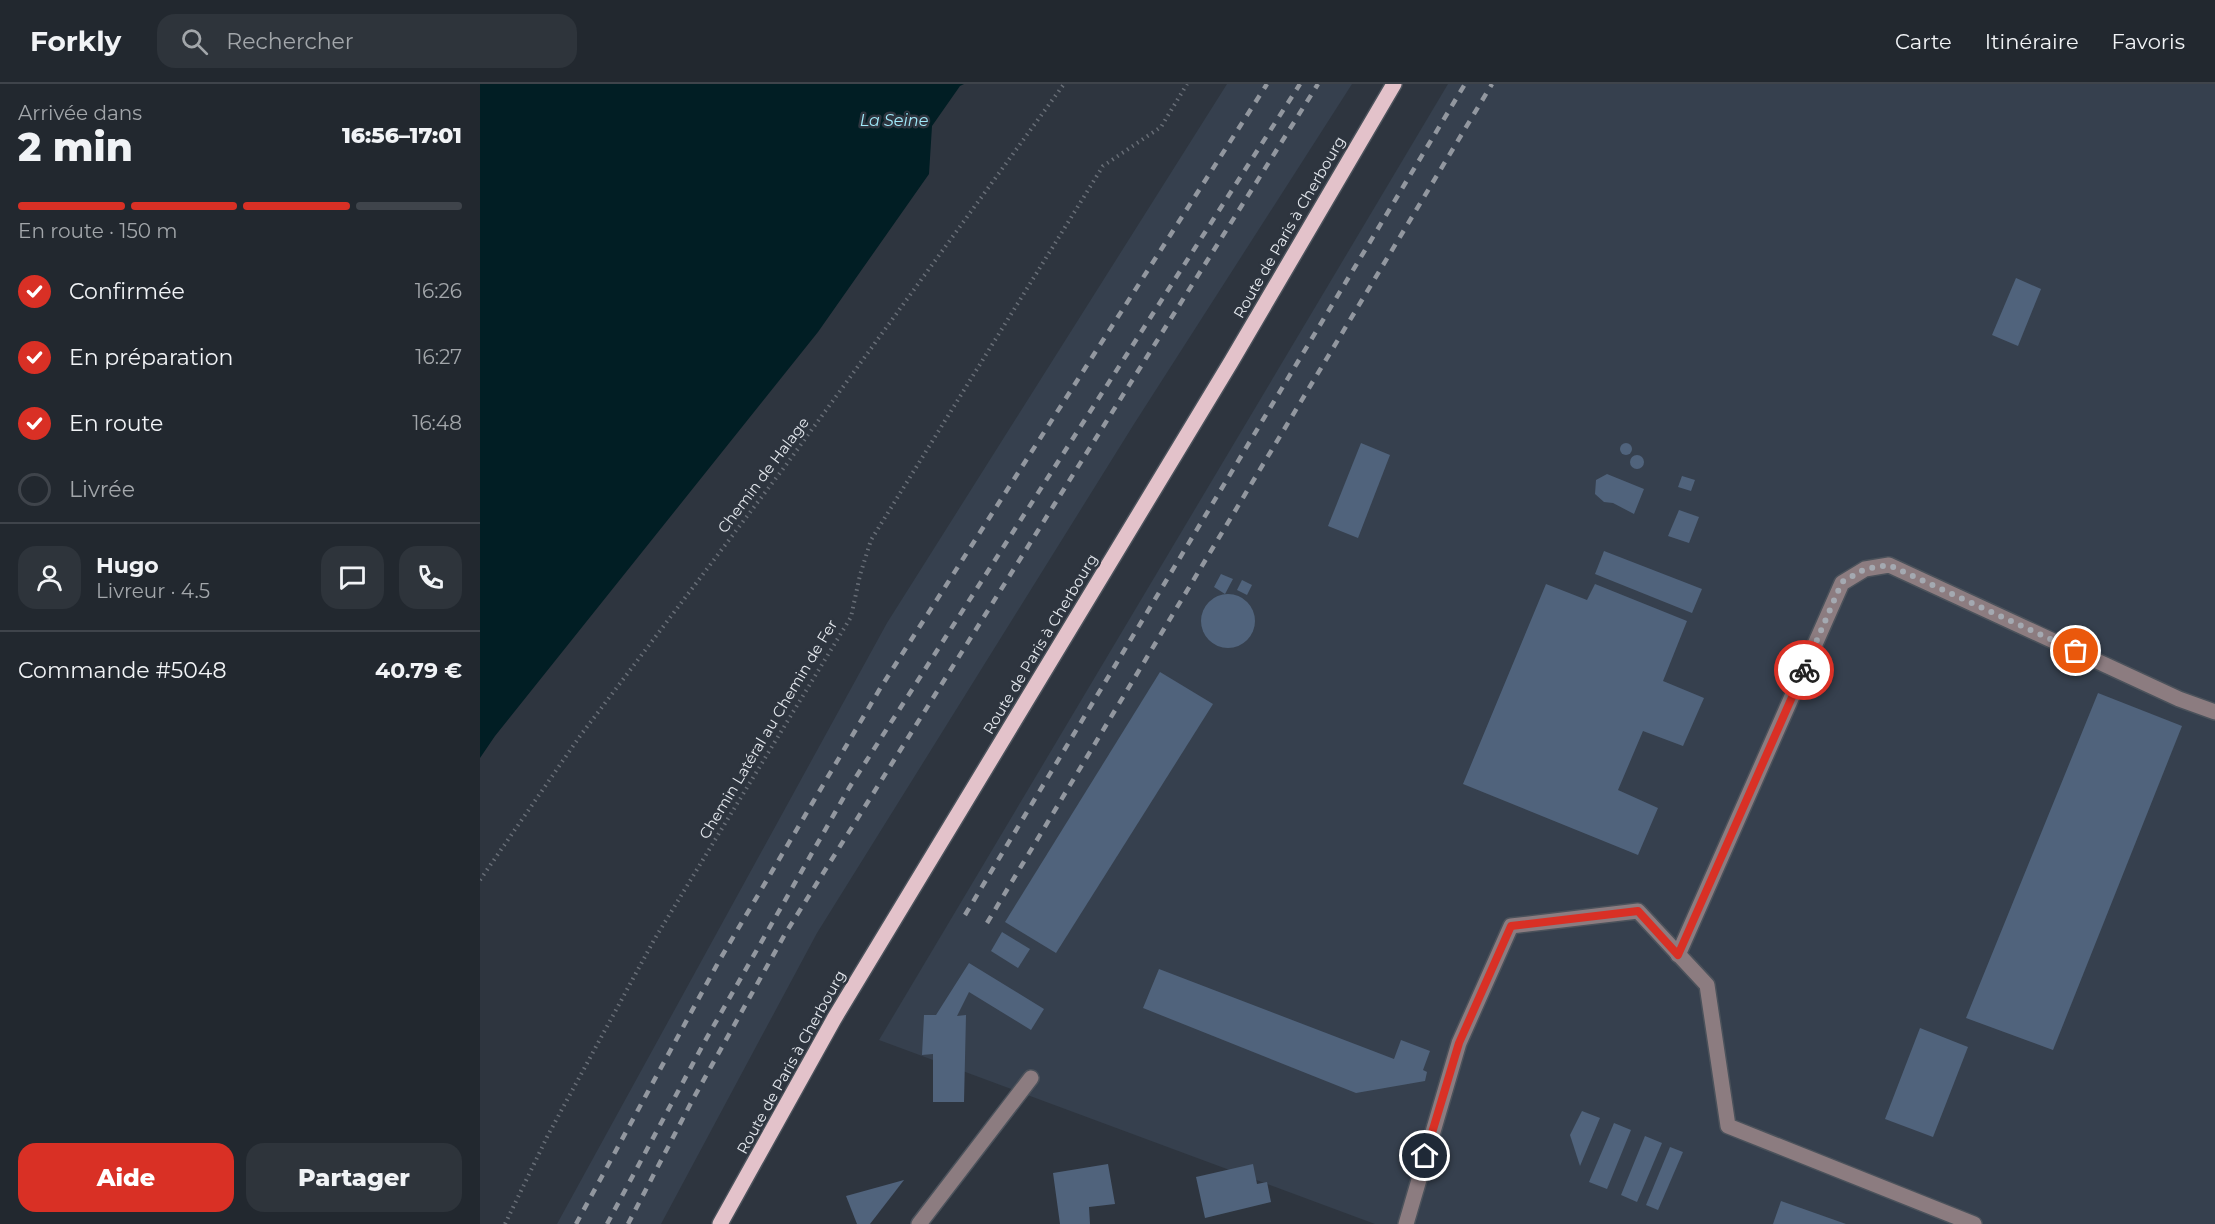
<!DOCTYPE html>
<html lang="fr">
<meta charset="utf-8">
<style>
body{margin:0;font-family:Montserrat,sans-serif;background:#2e343b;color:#f1f3f6;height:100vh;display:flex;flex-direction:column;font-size:22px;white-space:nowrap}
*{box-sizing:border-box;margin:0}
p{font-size:20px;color:#a2a6aa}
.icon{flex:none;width:33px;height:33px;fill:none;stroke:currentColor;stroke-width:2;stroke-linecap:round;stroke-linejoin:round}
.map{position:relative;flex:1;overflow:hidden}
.panel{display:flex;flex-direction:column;background:#22282f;width:480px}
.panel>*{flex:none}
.pin{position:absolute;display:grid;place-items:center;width:51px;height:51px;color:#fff;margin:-26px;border:3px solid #fff;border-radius:50%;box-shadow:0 2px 6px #0007}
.courier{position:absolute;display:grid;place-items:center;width:60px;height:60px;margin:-30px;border:4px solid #d93025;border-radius:50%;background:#fff;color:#222;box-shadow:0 2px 8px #0007}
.summary em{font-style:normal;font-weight:800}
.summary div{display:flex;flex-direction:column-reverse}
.summary{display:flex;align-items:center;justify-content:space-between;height:102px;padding:0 18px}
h1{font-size:39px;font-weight:800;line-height:45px}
.bar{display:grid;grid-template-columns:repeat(4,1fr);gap:9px 6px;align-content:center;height:72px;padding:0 18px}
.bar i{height:8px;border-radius:4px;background:#3f444b}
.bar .on{background:#d93025}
.bar p{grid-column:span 4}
.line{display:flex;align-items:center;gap:15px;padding:0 18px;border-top:2px solid #3f444b}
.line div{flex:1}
.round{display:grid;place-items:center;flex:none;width:63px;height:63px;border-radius:18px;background:#2e343b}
ol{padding:0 18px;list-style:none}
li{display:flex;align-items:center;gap:18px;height:66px}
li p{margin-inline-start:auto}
li .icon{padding:6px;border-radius:50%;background:#d93025;color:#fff;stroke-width:4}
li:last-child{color:#a2a6aa}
li i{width:33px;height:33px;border:3px solid #3f444b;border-radius:50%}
.button{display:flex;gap:12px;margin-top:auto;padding:12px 18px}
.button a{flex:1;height:69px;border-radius:18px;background:#d93025;color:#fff;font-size:24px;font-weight:800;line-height:69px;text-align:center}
.button a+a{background:#2e343b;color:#f1f3f6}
header{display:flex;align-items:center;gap:36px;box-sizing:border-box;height:84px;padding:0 30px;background:#22282f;border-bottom:2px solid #3f444b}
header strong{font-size:28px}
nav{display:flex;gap:33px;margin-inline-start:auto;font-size:21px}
.search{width:420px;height:54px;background:#2e343b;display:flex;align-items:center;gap:15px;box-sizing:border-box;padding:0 21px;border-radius:18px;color:#a2a6aa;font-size:22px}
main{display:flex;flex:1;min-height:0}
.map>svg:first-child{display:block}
.built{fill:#36404e}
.water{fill:#011e24}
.building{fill:#50637c}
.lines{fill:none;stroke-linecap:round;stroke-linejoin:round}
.minor-casing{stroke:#4b525b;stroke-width:18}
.major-casing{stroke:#4b525b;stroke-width:18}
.path{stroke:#686e77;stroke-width:4;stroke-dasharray:1.5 4.5;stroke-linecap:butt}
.minor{stroke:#8c7c80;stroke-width:15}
.major{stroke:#e3c2ca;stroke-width:15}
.rail{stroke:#92979f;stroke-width:4.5;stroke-dasharray:8 8;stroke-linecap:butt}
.done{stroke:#a4a9b1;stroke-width:6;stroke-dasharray:0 10.8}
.route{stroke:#d93025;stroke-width:8}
.labels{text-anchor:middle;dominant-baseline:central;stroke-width:5;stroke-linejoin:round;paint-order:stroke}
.street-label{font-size:15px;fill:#e4e8ee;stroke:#2e353f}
.water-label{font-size:16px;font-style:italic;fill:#a1eafb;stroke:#2e353f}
</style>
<header>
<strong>Forkly</strong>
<div class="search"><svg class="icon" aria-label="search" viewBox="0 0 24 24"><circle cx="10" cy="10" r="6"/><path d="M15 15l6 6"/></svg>Rechercher</div>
<nav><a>Carte</a><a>Itinéraire</a><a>Favoris</a></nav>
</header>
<main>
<section class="panel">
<div class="summary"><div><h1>2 min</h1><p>Arrivée dans</p></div><em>16:56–17:01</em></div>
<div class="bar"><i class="on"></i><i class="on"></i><i class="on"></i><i></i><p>En route · 150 m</p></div>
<ol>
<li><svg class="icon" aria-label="check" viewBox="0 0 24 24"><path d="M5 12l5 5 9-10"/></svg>Confirmée<p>16:26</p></li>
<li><svg class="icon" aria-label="check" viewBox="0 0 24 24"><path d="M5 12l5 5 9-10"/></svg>En préparation<p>16:27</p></li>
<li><svg class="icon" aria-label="check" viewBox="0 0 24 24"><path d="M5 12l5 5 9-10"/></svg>En route<p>16:48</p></li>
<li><i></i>Livrée</li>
</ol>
<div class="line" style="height:108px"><a class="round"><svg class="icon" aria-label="person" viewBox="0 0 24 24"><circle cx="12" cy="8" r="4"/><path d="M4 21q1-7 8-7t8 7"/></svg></a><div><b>Hugo</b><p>Livreur · 4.5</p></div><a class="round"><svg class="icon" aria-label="chat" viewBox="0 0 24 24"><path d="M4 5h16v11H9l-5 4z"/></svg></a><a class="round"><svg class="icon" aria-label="phone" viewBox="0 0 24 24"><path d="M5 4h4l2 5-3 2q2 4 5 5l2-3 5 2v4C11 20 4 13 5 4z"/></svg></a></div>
<div class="line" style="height:78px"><div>Commande #5048</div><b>40.79 €</b></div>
<div class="button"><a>Aide</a><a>Partager</a></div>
</section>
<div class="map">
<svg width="1735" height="1140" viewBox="0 0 1735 1140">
<rect width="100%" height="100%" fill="#2e353f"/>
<g class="built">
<path d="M747,0H872L654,340L337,849L181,1140H77L407,539Z"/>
<path d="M968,0H1735V1140H895L399,956Z"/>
</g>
<path class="water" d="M0,0H484L480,2L452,42L449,90L338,248L15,652L0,674Z"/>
<g class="building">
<path d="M1536,194L1561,205L1538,262L1512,251Z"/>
<path d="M881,359L910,371L878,454L848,442Z"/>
<circle cx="1146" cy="365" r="6"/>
<circle cx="1157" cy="378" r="7"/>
<path d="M1127,390L1164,405L1154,430L1133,419L1124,418L1115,410L1116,396Z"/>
<path d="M1202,392L1215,396L1211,407L1198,403Z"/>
<path d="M1199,426L1219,433L1209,459L1188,452Z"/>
<path d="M1124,467L1222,505L1212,529L1115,490Z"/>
<path d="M741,490L753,495L745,510L734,503Z"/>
<path d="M762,496L772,501L767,511L757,506Z"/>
<path d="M1066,500L1107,516L1115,500L1207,537L1183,597L1224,614L1203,662L1163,647L1138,706L1178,724L1158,771L983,700Z"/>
<circle cx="748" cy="537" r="27"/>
<path d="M680,588L733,620L576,869L525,838Z"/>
<path d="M1618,609L1702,642L1573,966L1486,934Z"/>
<path d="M522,848L550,865L538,884L511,867Z"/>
<path d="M489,879L564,925L551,946L489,908L477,932L486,931L484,1018H453V970L442,971L444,931H456Z"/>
<path d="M679,885L914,975L921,956L950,967L943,986L947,988L945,997L876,1009L663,924Z"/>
<path d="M1440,944L1488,963L1453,1053L1405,1035Z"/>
<path d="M1102,1027L1120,1034L1100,1082L1090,1051Z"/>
<path d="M1134,1039L1151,1046L1127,1105L1109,1098Z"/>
<path d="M1165,1052L1182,1059L1157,1118L1141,1111Z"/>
<path d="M1190,1063L1203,1068L1178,1126L1166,1121Z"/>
<path d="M628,1080L635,1120L609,1123L610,1140H580L573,1089Z"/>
<path d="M773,1080L777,1100L787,1098L791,1118L725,1134L716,1093Z"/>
<path d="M424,1096L390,1140H377L366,1112Z"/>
<path d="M1301,1117L1366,1140H1293Z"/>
</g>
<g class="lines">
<defs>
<g id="minor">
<path d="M1198,871L1362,499L1385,485L1409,481L1699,615L1735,628"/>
<path d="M439,1140L551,994"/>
<path d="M926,1140L979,959L1031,842L1158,827L1227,901L1248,1042L1494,1140"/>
</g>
<path id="major" d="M240,1140L354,935L751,278L914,0"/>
</defs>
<use href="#minor" class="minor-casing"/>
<use href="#major" class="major-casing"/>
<g class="path">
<path d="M0,796L100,652L306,381L584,0"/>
<path d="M25,1140L68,1051L174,856L371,533L380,491L391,456L623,82L681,43L707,0"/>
</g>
<use href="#minor" class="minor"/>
<use href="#major" class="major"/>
<g class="rail">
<path d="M485,831L985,0"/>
<path d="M507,839L1012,0"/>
<path d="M96,1140L239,877L401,603L787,0"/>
<path d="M127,1140L225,957L369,704L820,0"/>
<path d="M148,1140L213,1015L305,850L838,0"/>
</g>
</g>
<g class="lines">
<path class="done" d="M1324,586L1362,498L1385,485L1409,481L1596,567"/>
<path class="route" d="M945,1072L979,959L1031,842L1158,827L1198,871L1324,586"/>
</g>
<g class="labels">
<g class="street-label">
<text transform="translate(809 143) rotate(-60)">Route de Paris à Cherbourg</text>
<text transform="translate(283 391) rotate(-53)">Chemin de Halage</text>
<text transform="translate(560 560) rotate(-59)">Route de Paris à Cherbourg</text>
<text transform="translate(288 645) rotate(-59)">Chemin Latéral au Chemin de Fer</text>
<text transform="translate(311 978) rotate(-61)">Route de Paris à Cherbourg</text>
</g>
<g class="water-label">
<text x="414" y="36">La Seine</text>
</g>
</g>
</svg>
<div class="pin" style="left:1596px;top:567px;background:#ea580c"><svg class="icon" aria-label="bag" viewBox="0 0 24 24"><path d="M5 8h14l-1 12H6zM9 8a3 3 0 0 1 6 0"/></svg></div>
<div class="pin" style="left:945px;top:1072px;background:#1f2937"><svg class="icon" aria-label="home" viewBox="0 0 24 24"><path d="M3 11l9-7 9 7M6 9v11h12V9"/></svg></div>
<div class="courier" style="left:1324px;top:586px"><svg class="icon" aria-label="bike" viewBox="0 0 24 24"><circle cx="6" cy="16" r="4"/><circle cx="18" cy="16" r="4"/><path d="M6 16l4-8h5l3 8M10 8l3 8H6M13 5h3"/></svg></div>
</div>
</main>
